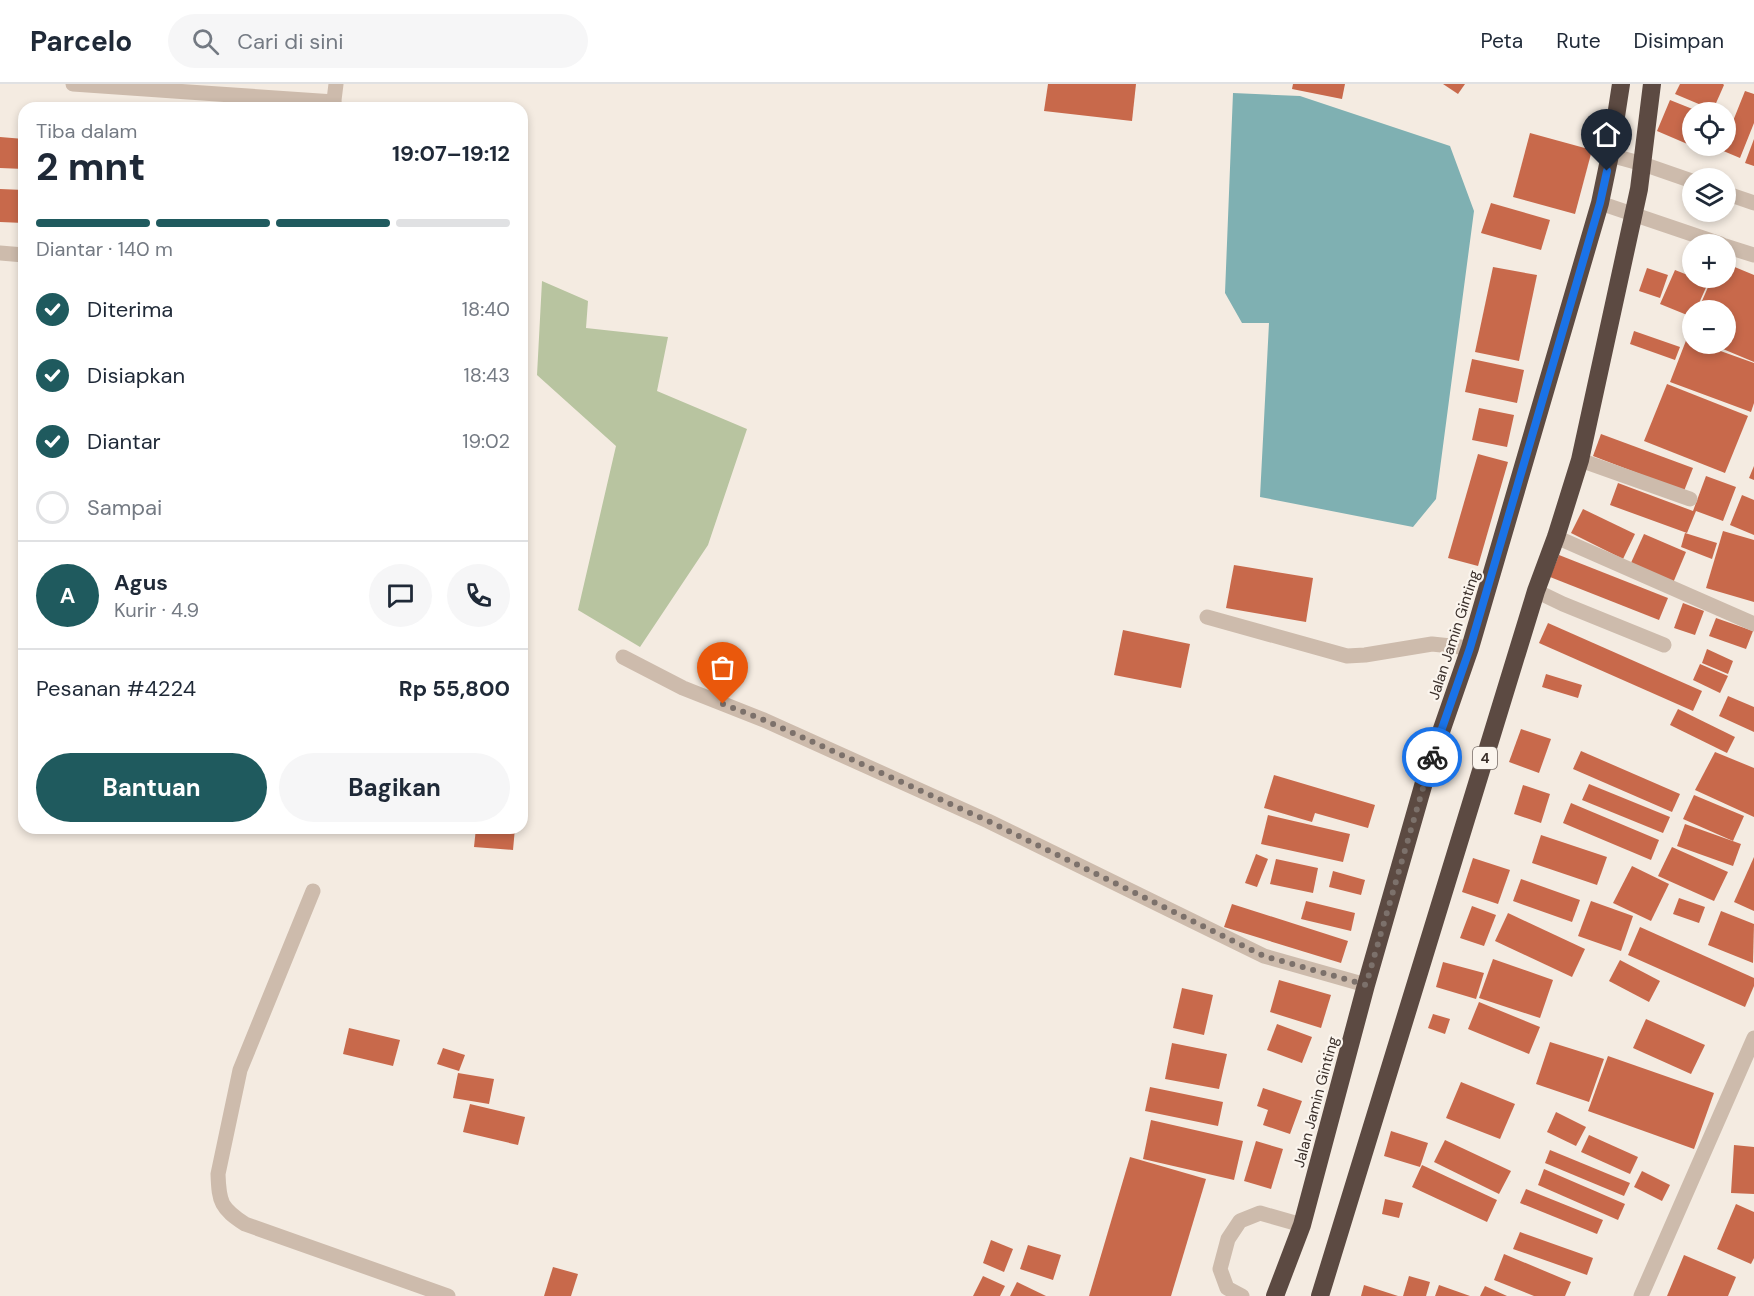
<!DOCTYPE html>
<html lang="id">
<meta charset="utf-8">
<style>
body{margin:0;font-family:"DM Sans",sans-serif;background:#f6f6f7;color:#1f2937;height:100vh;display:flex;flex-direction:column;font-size:22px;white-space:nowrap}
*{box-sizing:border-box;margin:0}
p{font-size:20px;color:#747a83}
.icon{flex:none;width:33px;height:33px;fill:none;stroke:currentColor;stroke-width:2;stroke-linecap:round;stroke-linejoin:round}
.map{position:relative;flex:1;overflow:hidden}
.drawer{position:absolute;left:18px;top:18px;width:510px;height:732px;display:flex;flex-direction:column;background:#fff;border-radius:18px;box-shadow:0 3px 9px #0003}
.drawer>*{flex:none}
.tools{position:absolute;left:1682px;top:18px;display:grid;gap:12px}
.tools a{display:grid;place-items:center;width:54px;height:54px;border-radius:50%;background:#fff;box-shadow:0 3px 9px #0003;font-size:30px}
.pin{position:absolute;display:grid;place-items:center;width:51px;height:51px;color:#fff;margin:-62px -26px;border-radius:50% 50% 50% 0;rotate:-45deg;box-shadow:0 0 6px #0007}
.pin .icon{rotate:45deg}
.courier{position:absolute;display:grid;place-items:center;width:60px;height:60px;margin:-30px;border:4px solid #1a73e8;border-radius:50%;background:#fff;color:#222;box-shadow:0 2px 8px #0007}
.overview em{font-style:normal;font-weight:700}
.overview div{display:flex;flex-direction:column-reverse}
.overview{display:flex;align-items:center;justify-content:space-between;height:102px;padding:0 18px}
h1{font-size:39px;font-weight:700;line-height:45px}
.bar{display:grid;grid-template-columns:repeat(4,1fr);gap:9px 6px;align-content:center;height:72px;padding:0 18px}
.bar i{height:8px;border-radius:4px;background:#e0e1e3}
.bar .active{background:#1f5a5e}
.bar p{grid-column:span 4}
.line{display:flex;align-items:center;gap:15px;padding:0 18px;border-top:2px solid #e0e1e3}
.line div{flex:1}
.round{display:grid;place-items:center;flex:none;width:63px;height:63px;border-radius:32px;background:#f6f6f7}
ol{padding:0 18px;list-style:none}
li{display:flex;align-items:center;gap:18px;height:66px}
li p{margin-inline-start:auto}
li .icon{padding:6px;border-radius:50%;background:#1f5a5e;color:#fff;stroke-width:4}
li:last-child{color:#747a83}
li i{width:33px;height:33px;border:3px solid #e0e1e3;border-radius:50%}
.primary-button{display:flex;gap:12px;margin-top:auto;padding:12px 18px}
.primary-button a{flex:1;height:69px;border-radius:36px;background:#1f5a5e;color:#fff;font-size:24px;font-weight:700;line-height:69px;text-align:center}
.primary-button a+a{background:#f6f6f7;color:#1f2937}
header{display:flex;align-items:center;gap:36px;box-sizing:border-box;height:84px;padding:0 30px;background:#fff;border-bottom:2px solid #e0e1e3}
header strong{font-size:28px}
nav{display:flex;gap:33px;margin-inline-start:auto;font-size:21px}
.search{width:420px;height:54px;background:#f6f6f7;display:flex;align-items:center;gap:15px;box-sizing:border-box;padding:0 21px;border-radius:33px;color:#747a83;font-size:22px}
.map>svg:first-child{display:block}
.green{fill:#b8c4a0}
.water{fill:#7fb0b2}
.building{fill:#c8694b}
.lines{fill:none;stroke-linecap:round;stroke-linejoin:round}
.minor{stroke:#cdbbac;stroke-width:15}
.highway{stroke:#5c4a42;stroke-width:18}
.done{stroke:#7c716b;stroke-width:6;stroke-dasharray:0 10.8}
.route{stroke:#1a73e8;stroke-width:8}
.labels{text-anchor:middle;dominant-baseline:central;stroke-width:4.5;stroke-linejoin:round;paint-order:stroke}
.shield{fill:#fbf5ee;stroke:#756b66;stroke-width:1.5}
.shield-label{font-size:14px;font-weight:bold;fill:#3b302b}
.street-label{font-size:15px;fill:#3b302b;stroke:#fbf5ee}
</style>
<header>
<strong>Parcelo</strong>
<div class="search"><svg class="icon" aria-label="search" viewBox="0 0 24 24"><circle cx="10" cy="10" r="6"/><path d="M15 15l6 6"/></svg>Cari di sini</div>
<nav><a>Peta</a><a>Rute</a><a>Disimpan</a></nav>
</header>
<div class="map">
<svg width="1754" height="1212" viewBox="0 0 1754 1212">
<rect width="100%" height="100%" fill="#f4ebe1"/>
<path class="green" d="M542,197L588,217L586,244L668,253L657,307L747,345L708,461L640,563L578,526L616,362L537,291Z"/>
<path class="water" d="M1233,9L1300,12L1450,62L1474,127L1436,415L1413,443L1260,413L1269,239H1242L1225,209Z"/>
<g class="building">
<path d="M1048,0H1136L1132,37L1044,27Z"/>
<path d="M1293,0H1345L1342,15L1292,5Z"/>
<path d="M1443,0H1465L1458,10Z"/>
<path d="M1680,0H1723L1724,1L1713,26L1675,10Z"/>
<path d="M1745,7L1754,10V39L1740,74L1721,66L1723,62H1725V57Z"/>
<path d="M1670,16L1700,28H1692V62L1657,47Z"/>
<path d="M1530,49L1592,66L1575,130L1513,113Z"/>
<path d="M0,53L24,55V85L0,84Z"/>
<path d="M1754,55V82L1745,79Z"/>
<path d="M0,105L24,106V139L0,138Z"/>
<path d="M1491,119L1550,136L1541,166L1481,149Z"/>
<path d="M1725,179L1754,191V278L1711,260H1725V226H1698L1712,194H1725Z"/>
<path d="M1493,183L1537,191L1519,277L1475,268Z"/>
<path d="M1647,184L1668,191L1660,214L1639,207Z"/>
<path d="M1675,186L1708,199L1696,226H1692V233L1660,220Z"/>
<path d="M1634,247L1680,263L1675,276L1630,260Z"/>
<path d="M1687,254L1692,256V260H1701L1754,279V319L1751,328L1670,298Z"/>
<path d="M1472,275L1524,286L1517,319L1465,308Z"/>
<path d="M1667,300L1748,332L1725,389L1644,357Z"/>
<path d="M1479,324L1514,331L1507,363L1472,356Z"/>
<path d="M1601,350L1693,384L1684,407L1593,372Z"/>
<path d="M1478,370L1508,378L1478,482L1448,474Z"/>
<path d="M1754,382V396L1749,394Z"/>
<path d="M1706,392L1736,403L1723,437L1696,427L1687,449L1610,421L1618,399L1693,427Z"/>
<path d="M1742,411L1754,416V451L1730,441Z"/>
<path d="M1583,425L1635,450L1623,475L1571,449Z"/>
<path d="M1723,447L1754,456V518L1706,504Z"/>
<path d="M1685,449L1717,459L1712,475L1681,463Z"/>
<path d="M1644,450L1686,468L1673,499L1630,481Z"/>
<path d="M1559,471L1668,514L1659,536L1550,493Z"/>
<path d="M1234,481L1313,494L1306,538L1226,524Z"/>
<path d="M1683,519L1704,527L1695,551L1674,544Z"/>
<path d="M1716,534L1753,547L1746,565L1709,552Z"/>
<path d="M1548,539L1702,607L1693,627L1539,559Z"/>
<path d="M1123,546L1190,560L1181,604L1114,591Z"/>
<path d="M1707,565L1733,577L1728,590L1702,579Z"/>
<path d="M1700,580L1728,592L1720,609L1693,596Z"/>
<path d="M1546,590L1582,601L1578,614L1542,603Z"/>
<path d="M1728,612L1754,623V648L1719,632Z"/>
<path d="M1678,625L1735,653L1727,669L1670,641Z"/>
<path d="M1521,645L1551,655L1539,689L1509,678Z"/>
<path d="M1581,667L1680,710L1672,728L1573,685Z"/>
<path d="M1715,668L1754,684V733L1695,706Z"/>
<path d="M1274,691L1375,721L1368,744L1315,729L1312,738L1264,724Z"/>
<path d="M1589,700L1670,733L1663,749L1582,716Z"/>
<path d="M1523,701L1550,710L1541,739L1514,730Z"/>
<path d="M1694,711L1744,732L1733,757L1683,735Z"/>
<path d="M1571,719L1659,756L1651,776L1563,739Z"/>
<path d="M1268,731L1350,750L1343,778L1261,760Z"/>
<path d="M1685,740L1741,760L1733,782L1677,762Z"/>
<path d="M476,744H515L513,766L474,763Z"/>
<path d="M1541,751L1607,773L1597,801L1532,779Z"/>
<path d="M1672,763L1728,788L1714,817L1658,792Z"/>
<path d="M1256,770L1268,775L1257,803L1245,799Z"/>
<path d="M1754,773V827L1734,818Z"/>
<path d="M1473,774L1510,786L1498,820L1462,808Z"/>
<path d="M1276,775L1318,784L1313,809L1270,800Z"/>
<path d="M1632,782L1669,800L1651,837L1613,819Z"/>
<path d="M1333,787L1365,796L1361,811L1329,803Z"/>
<path d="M1521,795L1580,816L1572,838L1513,817Z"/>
<path d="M1679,814L1705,823L1699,839L1673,830Z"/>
<path d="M1306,817L1355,829L1351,847L1301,835Z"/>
<path d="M1591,817L1633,832L1621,867L1578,852Z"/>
<path d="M1232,820L1348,857L1341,879L1224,843Z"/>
<path d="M1472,822L1496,831L1484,862L1460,854Z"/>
<path d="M1721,827L1754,840L1753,879L1708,861Z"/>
<path d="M1508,829L1585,865L1572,893L1495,857Z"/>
<path d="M1640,843L1754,894V902L1745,923L1628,871Z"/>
<path d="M1493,875L1553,896L1540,934L1479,914Z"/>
<path d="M1620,876L1660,897L1649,918L1609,897Z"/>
<path d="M1443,878L1484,889L1476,915L1436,903Z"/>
<path d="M1279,896L1331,911L1321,944L1270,928Z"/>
<path d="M1182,904L1213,911L1204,951L1173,944Z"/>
<path d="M1479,918L1540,943L1529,970L1468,945Z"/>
<path d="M1433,930L1450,935L1445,950L1428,944Z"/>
<path d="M1646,935L1705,961L1691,990L1633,964Z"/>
<path d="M1277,940L1312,953L1302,979L1267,966Z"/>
<path d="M349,944L400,956L393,982L343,970Z"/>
<path d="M1550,958L1604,975L1589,1018L1536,1000Z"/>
<path d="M1172,959L1227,970L1219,1005L1165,995Z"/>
<path d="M443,964L465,971L459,987L437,980Z"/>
<path d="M1608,972L1714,1009L1694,1065L1588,1027Z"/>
<path d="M458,989L494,995L489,1020L453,1014Z"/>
<path d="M1461,998L1515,1020L1500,1055L1446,1034Z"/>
<path d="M1150,1003L1223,1018L1218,1042L1145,1027Z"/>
<path d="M1263,1004L1302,1017L1290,1050L1263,1041L1268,1026L1257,1022Z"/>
<path d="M470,1020L525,1033L518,1061L463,1048Z"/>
<path d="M1556,1028L1586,1043L1576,1062L1547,1048Z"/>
<path d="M1151,1036L1243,1057L1234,1096L1143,1075Z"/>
<path d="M1391,1047L1428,1059L1420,1083L1384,1072Z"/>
<path d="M1589,1051L1638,1073L1630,1090L1581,1068Z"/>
<path d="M1445,1056L1511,1087L1499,1110L1434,1078Z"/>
<path d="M1256,1057L1283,1065L1271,1105L1244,1097Z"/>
<path d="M1734,1061L1754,1063V1110L1731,1109Z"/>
<path d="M1550,1066L1630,1099L1624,1112L1545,1079Z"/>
<path d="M1130,1073L1206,1095L1171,1212H1089Z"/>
<path d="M1422,1081L1497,1116L1487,1138L1412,1103Z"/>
<path d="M1544,1085L1625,1120L1618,1136L1538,1101Z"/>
<path d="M1642,1087L1670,1101L1662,1117L1634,1103Z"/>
<path d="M1526,1105L1603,1136L1597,1150L1520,1119Z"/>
<path d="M1385,1115L1403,1119L1399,1134L1382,1130Z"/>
<path d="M1736,1120L1754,1128V1174L1751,1180L1717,1165Z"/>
<path d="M1520,1148L1593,1174L1587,1191L1513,1165Z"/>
<path d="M991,1156L1013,1165L1004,1188L983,1179Z"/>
<path d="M1028,1161L1061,1171L1053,1196L1020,1185Z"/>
<path d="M1504,1170L1571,1198L1565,1212H1534L1494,1196Z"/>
<path d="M1684,1171L1736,1193L1728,1212H1667Z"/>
<path d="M553,1183L578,1190L571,1212H544Z"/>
<path d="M983,1192L1005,1202L1000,1212H973Z"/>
<path d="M1409,1192L1430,1198L1426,1212H1403Z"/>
<path d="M1017,1198L1046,1212H1010Z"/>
<path d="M1364,1201L1398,1212H1361Z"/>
<path d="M1439,1201L1470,1212H1435Z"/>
<path d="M1485,1202L1507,1212H1480Z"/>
</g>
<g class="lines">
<g class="minor">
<path d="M73,0L334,18"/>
<path d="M333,24L336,0"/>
<path d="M1610,71L1643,80L1692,97"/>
<path d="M1725,109L1754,119"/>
<path d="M1600,119L1721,160"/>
<path d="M1725,162L1754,171"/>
<path d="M0,169L24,171"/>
<path d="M1580,376L1690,415"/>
<path d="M1556,453L1754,540"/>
<path d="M1536,507L1563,520L1664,561"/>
<path d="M1207,533L1347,572L1365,571L1432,560L1470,564"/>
<path d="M623,573L683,604L764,636L988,737L1264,872L1366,901"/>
<path d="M313,807L240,986L218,1090C219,1119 221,1124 245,1140L448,1212"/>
<path d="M1242,1212L1227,1204L1220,1185L1228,1155L1240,1137L1260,1129L1302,1141"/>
<path d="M1641,1212L1754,954"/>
</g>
<g class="highway">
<path d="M1275,1212L1302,1141L1366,901L1427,688L1470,564L1600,119L1610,71L1621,0"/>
<path d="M1320,1212L1536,507L1556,453L1580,376L1639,105L1652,0"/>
</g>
</g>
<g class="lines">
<path class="done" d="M723,620L764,636L988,737L1264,872L1366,901L1432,673"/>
<path class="route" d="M1432,673L1470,564L1600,119L1607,87"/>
</g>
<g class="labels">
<rect class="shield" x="1473" y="663" width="24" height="22" rx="4.5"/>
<g class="shield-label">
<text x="1485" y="674">4</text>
</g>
<g class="street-label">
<text transform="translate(1454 551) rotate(-72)">Jalan Jamin Ginting</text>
<text transform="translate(1316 1018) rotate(-75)">Jalan Jamin Ginting</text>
</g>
</g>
</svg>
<div class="tools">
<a><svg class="icon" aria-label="locate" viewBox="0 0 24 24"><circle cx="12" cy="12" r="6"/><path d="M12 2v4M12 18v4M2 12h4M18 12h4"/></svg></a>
<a><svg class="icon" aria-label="layers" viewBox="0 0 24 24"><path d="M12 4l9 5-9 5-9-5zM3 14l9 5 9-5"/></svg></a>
<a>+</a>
<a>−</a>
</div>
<div class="pin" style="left:723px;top:620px;background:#ea580c"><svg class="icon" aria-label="bag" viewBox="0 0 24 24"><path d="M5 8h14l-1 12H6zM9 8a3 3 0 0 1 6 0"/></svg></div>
<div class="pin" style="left:1607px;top:87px;background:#1f2937"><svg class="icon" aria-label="home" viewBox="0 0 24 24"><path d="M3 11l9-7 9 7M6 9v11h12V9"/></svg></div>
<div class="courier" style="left:1432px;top:673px"><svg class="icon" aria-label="bike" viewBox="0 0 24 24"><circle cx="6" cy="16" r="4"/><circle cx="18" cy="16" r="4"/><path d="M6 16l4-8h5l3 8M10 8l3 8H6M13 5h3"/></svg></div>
<section class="drawer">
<div class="overview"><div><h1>2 mnt</h1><p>Tiba dalam</p></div><em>19:07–19:12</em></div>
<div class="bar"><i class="active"></i><i class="active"></i><i class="active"></i><i></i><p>Diantar · 140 m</p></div>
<ol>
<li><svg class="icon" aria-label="check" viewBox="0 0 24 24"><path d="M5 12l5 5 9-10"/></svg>Diterima<p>18:40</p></li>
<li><svg class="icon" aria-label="check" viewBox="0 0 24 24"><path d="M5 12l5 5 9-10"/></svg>Disiapkan<p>18:43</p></li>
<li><svg class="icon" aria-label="check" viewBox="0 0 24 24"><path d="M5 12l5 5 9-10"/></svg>Diantar<p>19:02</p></li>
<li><i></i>Sampai</li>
</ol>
<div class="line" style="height:108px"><b class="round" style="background:#1f5a5e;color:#fff">A</b><div><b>Agus</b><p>Kurir · 4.9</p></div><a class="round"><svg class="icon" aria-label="chat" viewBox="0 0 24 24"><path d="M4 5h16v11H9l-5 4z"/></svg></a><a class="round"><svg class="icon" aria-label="phone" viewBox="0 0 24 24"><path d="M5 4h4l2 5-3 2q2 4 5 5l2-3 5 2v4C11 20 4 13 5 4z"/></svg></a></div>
<div class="line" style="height:78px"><div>Pesanan #4224</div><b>Rp 55,800</b></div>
<div class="primary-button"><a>Bantuan</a><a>Bagikan</a></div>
</section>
</div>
